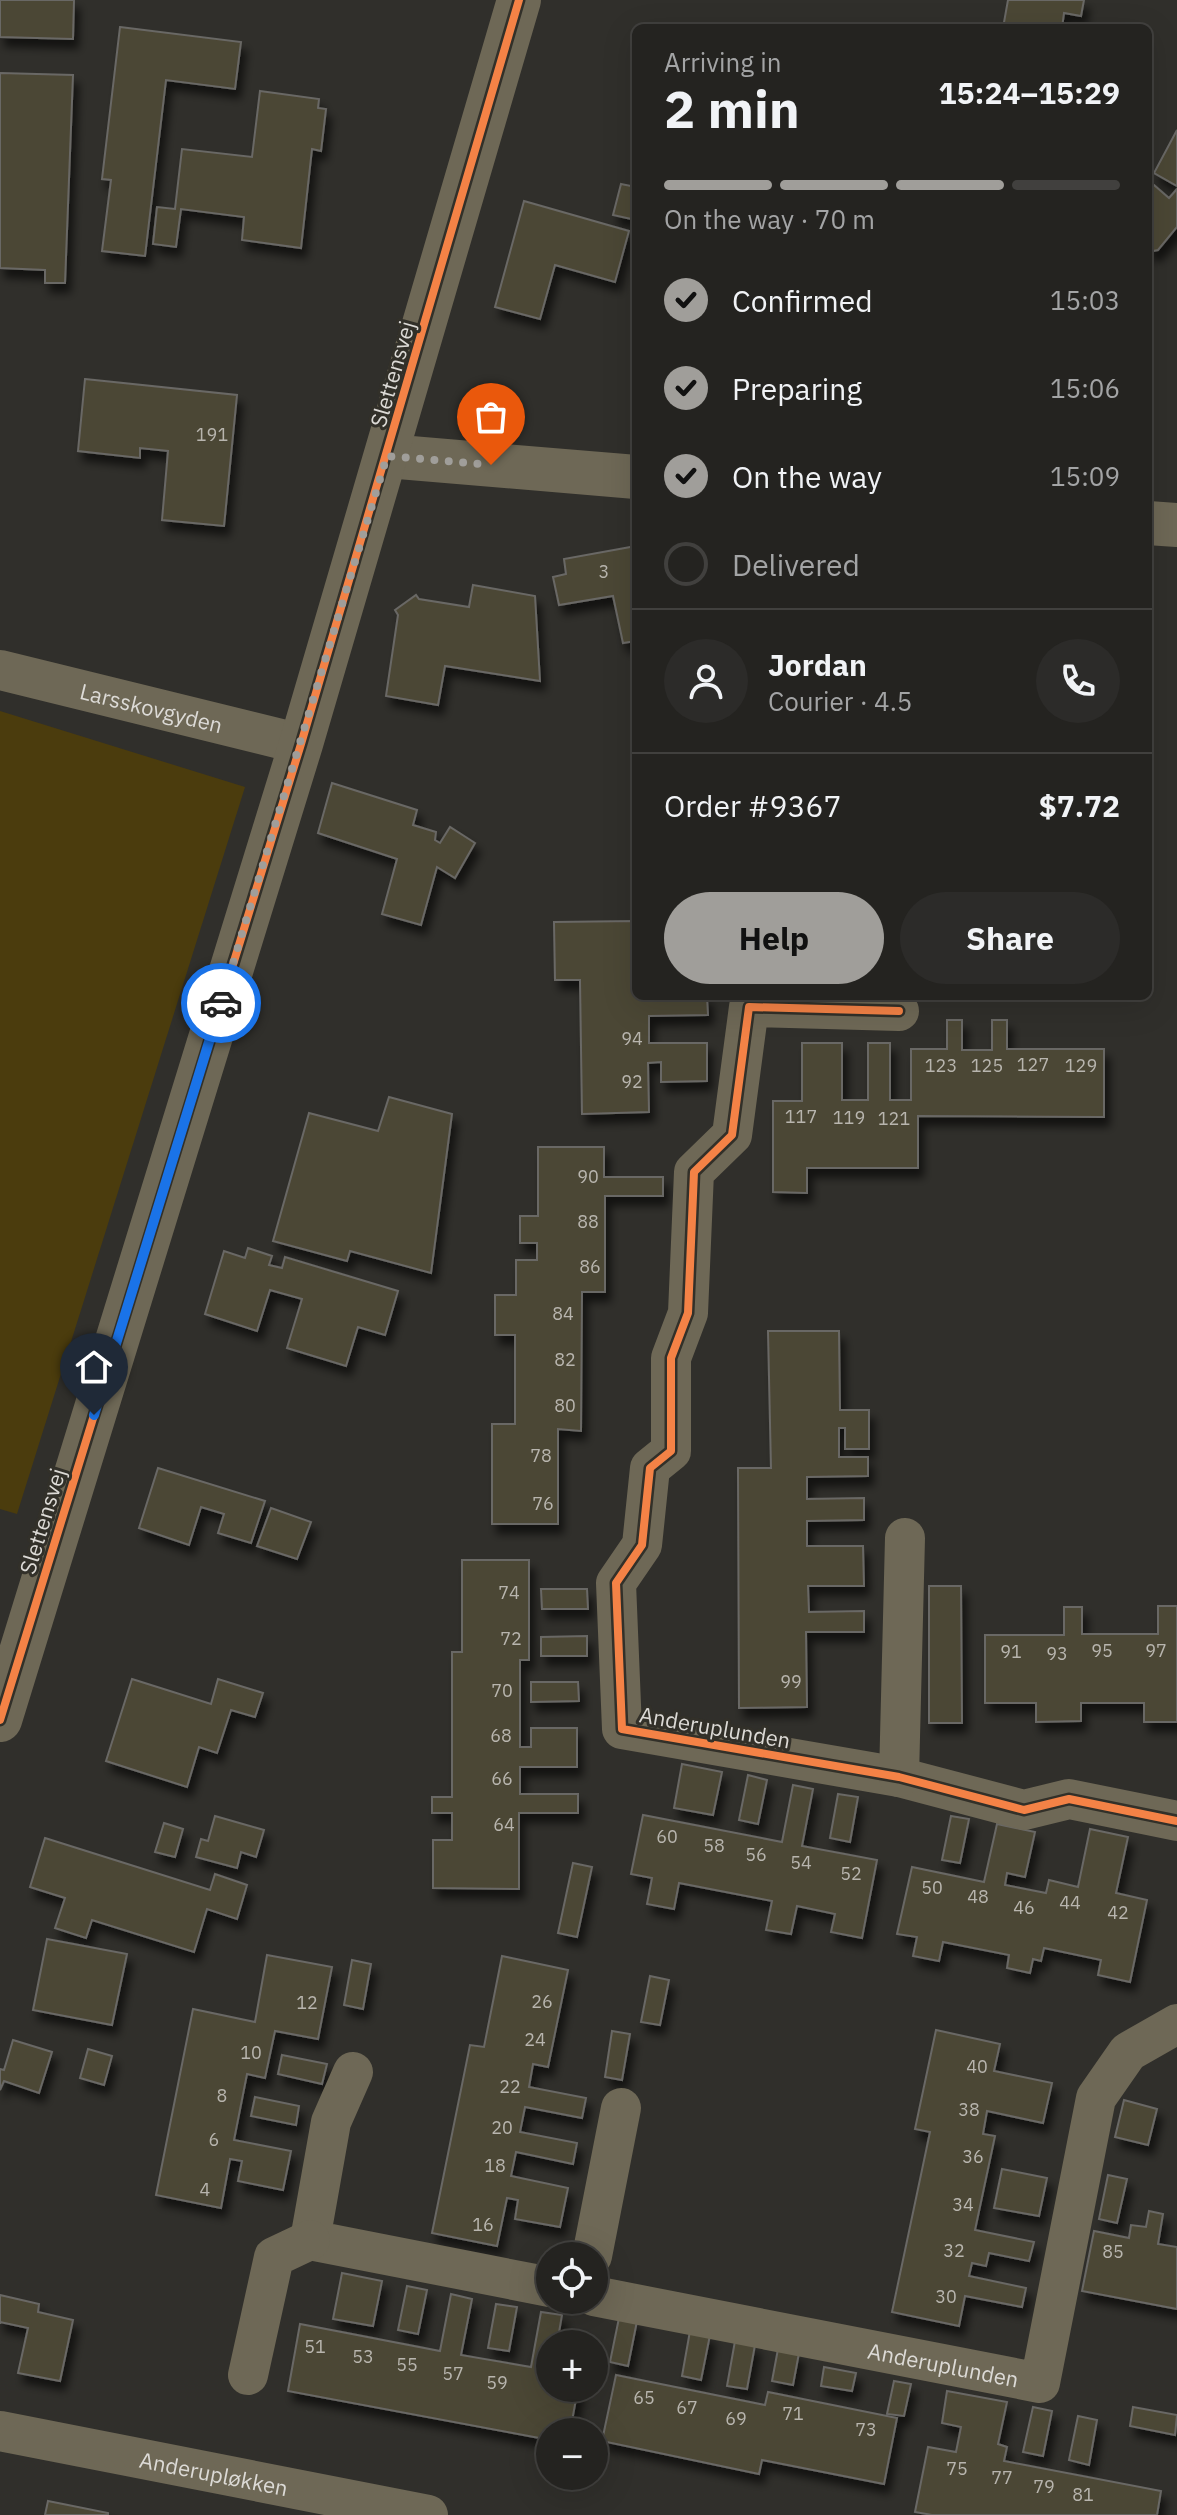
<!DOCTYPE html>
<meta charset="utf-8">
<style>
body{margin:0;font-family:"IBM Plex Sans",sans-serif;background:#2c2b29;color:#f1f3f6;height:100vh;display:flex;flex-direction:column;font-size:30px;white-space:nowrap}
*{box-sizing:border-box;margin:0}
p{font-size:26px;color:#a3a4a5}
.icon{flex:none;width:44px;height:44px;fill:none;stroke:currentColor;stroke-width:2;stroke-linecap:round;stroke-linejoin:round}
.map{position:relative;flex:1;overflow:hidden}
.drawer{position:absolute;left:632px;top:24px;width:520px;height:976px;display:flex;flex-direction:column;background:#242320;border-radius:12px;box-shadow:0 8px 32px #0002,0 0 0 2px #41403e}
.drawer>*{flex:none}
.fabs{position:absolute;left:536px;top:2242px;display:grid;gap:16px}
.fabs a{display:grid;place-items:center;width:72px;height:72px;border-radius:50%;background:#242320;box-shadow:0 8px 32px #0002,0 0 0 2px #41403e;font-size:40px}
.pin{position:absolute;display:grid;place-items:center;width:68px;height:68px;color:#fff;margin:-82px -34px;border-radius:50% 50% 50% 0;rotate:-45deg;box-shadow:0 0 8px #0007}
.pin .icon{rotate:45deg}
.courier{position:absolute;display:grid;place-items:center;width:80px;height:80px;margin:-40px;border:6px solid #1a73e8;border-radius:50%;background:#fff;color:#222;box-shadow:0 2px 10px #0007}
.summary em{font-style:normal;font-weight:700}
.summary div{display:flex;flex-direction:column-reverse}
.summary{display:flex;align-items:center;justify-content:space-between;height:136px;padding:0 32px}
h1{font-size:52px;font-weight:700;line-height:60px}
.bar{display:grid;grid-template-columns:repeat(4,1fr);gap:12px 8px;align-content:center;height:96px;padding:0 32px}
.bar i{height:10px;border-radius:6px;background:#41403e}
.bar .on{background:#a09e9a}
.bar p{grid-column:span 4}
.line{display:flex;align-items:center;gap:20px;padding:0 32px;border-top:2px solid #41403e}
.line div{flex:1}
.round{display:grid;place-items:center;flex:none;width:84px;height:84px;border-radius:42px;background:#2c2b29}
ol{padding:0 32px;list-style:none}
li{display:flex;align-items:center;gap:24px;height:88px}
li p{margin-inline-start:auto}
li .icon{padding:8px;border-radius:50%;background:#a09e9a;color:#111;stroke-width:4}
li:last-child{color:#a3a4a5}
li i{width:44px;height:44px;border:4px solid #41403e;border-radius:50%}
.primary-button{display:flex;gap:16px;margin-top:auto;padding:16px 32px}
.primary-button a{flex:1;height:92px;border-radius:48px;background:#a09e9a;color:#111;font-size:32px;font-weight:700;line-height:92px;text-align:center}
.primary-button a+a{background:#2c2b29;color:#f1f3f6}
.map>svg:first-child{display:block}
.green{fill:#4b3c0d}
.building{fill:#4c4634;stroke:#696865;stroke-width:2;filter:url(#shadow)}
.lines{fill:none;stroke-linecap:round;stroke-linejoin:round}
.minor{stroke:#6e6856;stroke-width:40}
.tertiary{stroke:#6e6856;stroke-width:44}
.cycleway-casing{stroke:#323029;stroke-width:13}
.cycleway{stroke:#f48246;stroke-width:8}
.done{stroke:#a09e9a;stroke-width:8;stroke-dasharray:0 14.4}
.route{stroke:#1a73e8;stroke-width:10}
.labels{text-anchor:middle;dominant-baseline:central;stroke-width:6;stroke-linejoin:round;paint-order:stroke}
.number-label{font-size:18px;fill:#b8b5ae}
.street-label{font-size:22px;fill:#dcdad6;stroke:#323029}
</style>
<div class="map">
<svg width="1177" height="2515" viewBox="0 0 1177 2515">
<defs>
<filter id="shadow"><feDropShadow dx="5" dy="9" stdDeviation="4" flood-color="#0009"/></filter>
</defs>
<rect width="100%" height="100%" fill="#302f2b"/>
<path class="green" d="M0,711L245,787L17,1514L0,1509Z"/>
<g class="building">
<path d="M0,0H74L73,39L0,37Z"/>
<path d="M1008,0H1084L1081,16L1064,13L1062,28H1003Z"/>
<path d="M120,27L241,42L235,89L166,80L145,256L102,251L111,180L102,179Z"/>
<path d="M0,73L73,75L65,283H45V270L0,268Z"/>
<path d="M260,91L319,99L318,108L326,109L321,151L312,149L301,248L242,240L244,217L181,209L176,247L153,244L157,207L175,209L182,149L252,157Z"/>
<path d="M1177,130V186L1154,173Z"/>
<path d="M621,184L636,187V220L613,215Z"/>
<path d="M1148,185H1154L1169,198L1177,189V227L1158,250L1148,252Z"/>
<path d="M524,201L629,231L615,282L555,265L540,319L495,307Z"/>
<path d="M85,379L237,395L224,526L162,520L168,451L140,448V458L78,451Z"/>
<path d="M636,546V641L623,643L613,596L559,605L553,577L566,574L564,559Z"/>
<path d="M473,585L535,596L540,681L445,666L438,705L386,696L398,615L395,610L416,595L419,599L469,607Z"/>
<path d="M332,783L417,810L413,825L436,832L435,840L440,843L450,827L475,843L455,878L437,867L421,925L382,914L397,859L318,833Z"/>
<path d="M636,921V996H707L708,1015L649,1016V1043H707V1081L661,1082V1062L648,1063L649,1112L582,1114L580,980H555L554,922Z"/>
<path d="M947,1020H962V1050H992V1020H1007V1049H1104V1117L918,1116V1168H807V1193L773,1192V1101H802V1043H842V1100H868V1043H890V1100H911V1049H947Z"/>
<path d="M389,1097L452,1114L431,1273L350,1251L347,1261L273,1241L309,1113L378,1131Z"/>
<path d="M538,1147H604V1177H663V1196H605V1292H582L581,1431L558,1429V1524H492V1424H515V1335H495V1295H516V1260H537V1243H520V1216H538Z"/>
<path d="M248,1248L272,1256L269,1265L282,1268L285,1257L398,1291L385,1335L358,1327L346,1366L287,1348L302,1299L270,1290L257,1331L205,1314L224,1251L245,1258Z"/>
<path d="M768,1331H839L840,1410H869V1449H845V1428H839V1457H868V1476L807,1477V1499L864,1498V1520L807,1521V1546H863L864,1586H808L809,1612L864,1611V1632H806L807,1707L739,1708L738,1468H771Z"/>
<path d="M158,1468L265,1501L251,1543L218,1533L224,1514L201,1507L189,1545L139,1528Z"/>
<path d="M271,1508L311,1522L297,1559L257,1546Z"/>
<path d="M462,1560H529V1660H520V1747H531V1728H577V1767H520V1794H578V1813H519V1889L433,1888V1840H452V1813H432V1797H452V1652H462Z"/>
<path d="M929,1586H961L962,1723H929Z"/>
<path d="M541,1589H587L588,1609H542Z"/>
<path d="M1158,1606H1177V1722H1144V1703H1081V1721L1036,1722V1703H985V1635H1064V1607H1082V1634H1158Z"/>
<path d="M587,1636V1656H541V1637Z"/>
<path d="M132,1679L211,1704L218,1679L263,1693L255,1717L231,1710L217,1753L199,1747L187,1787L106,1761Z"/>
<path d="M531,1682H578L579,1701L531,1702Z"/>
<path d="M682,1764L722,1772L713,1815L674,1808Z"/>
<path d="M748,1775L767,1780L758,1824L739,1820Z"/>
<path d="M793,1785L813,1789L802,1846L877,1860L862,1938L831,1932L835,1914L797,1906L791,1934L766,1930L772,1901L679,1883L674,1909L647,1904L652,1878L631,1874L643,1815L782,1842Z"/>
<path d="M838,1794L858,1797L850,1842L830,1838Z"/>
<path d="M215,1816L264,1830L256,1857L241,1852L237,1868L196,1857L201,1839L208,1841Z"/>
<path d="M951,1816L969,1819L960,1863L942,1860Z"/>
<path d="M164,1823L183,1829L175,1857L155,1852Z"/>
<path d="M997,1824L1035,1832L1025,1877L1007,1873L1005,1885L1046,1893L1049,1880L1078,1887L1090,1829L1128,1837L1116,1893L1147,1900L1130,1982L1098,1975L1101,1960L1044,1948L1041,1961L1033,1959L1030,1973L1007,1968L1009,1955L943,1942L939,1961L913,1956L917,1937L897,1934L912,1867L984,1882Z"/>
<path d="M45,1838L210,1890L215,1874L247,1885L237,1919L207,1909L194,1952L92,1920L86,1938L55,1928L65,1898L30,1887Z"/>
<path d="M573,1863L592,1867L577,1937L558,1933Z"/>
<path d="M47,1939L127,1954L112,2025L33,2010Z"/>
<path d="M267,1955L332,1967L318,2039L275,2031L265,2078L247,2074L234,2140L291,2151L283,2190L238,2181L242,2161L230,2159L221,2208L156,2195L193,2009L255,2022Z"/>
<path d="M502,1956L568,1970L548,2067L533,2064L529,2087L586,2098L582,2118L525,2107L520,2132L577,2143L573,2164L516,2152L511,2176L568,2188L560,2227L515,2219L518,2200L507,2198L497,2246L432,2233L470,2045L484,2047Z"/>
<path d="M352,1960L371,1964L363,2009L344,2005Z"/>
<path d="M650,1976L669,1980L660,2025L641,2022Z"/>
<path d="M936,2030L1000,2044L994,2071L1052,2083L1043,2123L987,2111L983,2134L995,2136L975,2230L1034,2242L1029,2261L989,2253L986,2266L972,2263L969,2276L1026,2288L1022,2307L965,2296L959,2326L892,2312L930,2132L915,2129Z"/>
<path d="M612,2031L630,2034L622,2080L605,2077Z"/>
<path d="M13,2040L52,2052L39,2093L4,2081L0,2090V2069L4,2070Z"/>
<path d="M88,2049L112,2056L104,2085L80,2078Z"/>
<path d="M282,2055L327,2064L322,2084L278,2074Z"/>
<path d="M255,2097L299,2106L296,2125L251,2116Z"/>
<path d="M1124,2100L1157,2109L1148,2145L1115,2137Z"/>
<path d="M1002,2169L1047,2178L1039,2216L994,2208Z"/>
<path d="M1108,2175L1127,2179L1117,2223L1099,2219Z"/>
<path d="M1149,2211L1163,2214L1158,2244L1177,2247V2309L1082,2291L1094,2231L1129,2238L1131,2225L1146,2227Z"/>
<path d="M342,2273L382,2281L373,2326L333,2319Z"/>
<path d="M407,2286L427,2290L418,2334L398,2330Z"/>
<path d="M451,2294L472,2299L461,2355L531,2367L541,2312L562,2315L557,2344H550V2388H578L570,2432H550V2440L288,2391L300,2324L440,2351Z"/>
<path d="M0,2295L39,2304L38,2312L73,2320L60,2381L18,2373L28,2328L0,2322V2324Z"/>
<path d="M496,2304L517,2307L509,2351L488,2348Z"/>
<path d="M619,2318L637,2321L628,2366L610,2362Z"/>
<path d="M690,2331L710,2335L701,2380L682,2376Z"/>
<path d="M735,2341L755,2345L747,2389L727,2386Z"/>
<path d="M778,2349L799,2353L793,2385L772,2381Z"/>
<path d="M824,2367L856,2373L852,2391L821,2386Z"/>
<path d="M616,2375L765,2405L768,2392L897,2418L884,2484L762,2460L759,2474L602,2441Z"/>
<path d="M894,2381L911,2384L904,2416L887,2414Z"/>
<path d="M947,2391L1007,2402L998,2444L1007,2447L1004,2461L1161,2491L1157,2515H932L915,2512L928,2447L956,2452L961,2427L942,2423Z"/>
<path d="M1033,2407L1052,2411L1043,2456L1023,2452Z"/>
<path d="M1133,2407L1177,2415L1175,2435L1130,2426Z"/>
<path d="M1078,2416L1097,2420L1089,2465L1069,2460Z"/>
<path d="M48,2501L108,2513V2515H45Z"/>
</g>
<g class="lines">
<g class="minor">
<path id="s1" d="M0,670L301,744"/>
<path d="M899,1011L749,1007L732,1135L694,1172L688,1313L671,1358V1451L650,1468L642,1545L616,1583L622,1729L899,1777L1024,1810L1069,1799L1177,1821"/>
<path d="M899,1777L905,1538"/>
<path d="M353,2072L331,2122L310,2240L550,2287"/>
<path d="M592,2256L621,2108"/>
<path id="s2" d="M594,2296L1040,2383L1096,2098L1128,2052L1177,2024"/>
<path d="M248,2375L274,2257L310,2240"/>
<path id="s3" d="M0,2431L428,2515"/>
</g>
<g class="tertiary">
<path d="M387,456L636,477"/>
<path d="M1148,523L1177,525"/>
<path d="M0,1720L301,744L519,0"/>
</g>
<defs>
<g id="cycleway">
<path d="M899,1011L749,1007L732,1135L694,1172L688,1313L671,1358V1451L650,1468L642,1545L616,1583L622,1729L899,1777L1024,1810L1069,1799L1177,1821"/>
<path d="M0,1720L301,744L519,0"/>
</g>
</defs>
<use href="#cycleway" class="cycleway-casing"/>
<use href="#cycleway" class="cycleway"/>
</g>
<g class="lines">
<path class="done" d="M221,1003L387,456L491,465"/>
<path class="route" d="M94,1415L221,1003"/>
</g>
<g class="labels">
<g class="number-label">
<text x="212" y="434">191</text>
<text x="604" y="571">3</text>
<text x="632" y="1038">94</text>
<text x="1033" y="1064">127</text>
<text x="941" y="1065">123</text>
<text x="987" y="1065">125</text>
<text x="1081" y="1065">129</text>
<text x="632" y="1081">92</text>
<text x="801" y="1116">117</text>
<text x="849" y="1117">119</text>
<text x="894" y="1118">121</text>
<text x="588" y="1176">90</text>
<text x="588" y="1221">88</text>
<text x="590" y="1266">86</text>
<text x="563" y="1313">84</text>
<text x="565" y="1359">82</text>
<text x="565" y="1405">80</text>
<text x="541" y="1455">78</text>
<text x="543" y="1503">76</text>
<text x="509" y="1592">74</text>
<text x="511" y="1638">72</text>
<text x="1102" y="1650">95</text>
<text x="1156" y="1650">97</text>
<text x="1011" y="1651">91</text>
<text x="1057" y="1653">93</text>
<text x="791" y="1681">99</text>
<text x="502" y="1690">70</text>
<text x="501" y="1735">68</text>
<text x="502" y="1778">66</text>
<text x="504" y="1824">64</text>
<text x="667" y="1836">60</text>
<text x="714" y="1845">58</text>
<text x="756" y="1854">56</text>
<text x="801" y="1862">54</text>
<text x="851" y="1873">52</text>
<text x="932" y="1887">50</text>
<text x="978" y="1896">48</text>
<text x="1070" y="1902">44</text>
<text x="1024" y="1907">46</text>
<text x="1118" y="1912">42</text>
<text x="542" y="2001">26</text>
<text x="307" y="2002">12</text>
<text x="535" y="2039">24</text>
<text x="251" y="2052">10</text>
<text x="977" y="2066">40</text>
<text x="510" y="2086">22</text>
<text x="222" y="2095">8</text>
<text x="969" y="2109">38</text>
<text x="502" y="2127">20</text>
<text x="214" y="2139">6</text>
<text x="973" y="2156">36</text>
<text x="495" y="2165">18</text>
<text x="205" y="2189">4</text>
<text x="963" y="2204">34</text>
<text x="483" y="2224">16</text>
<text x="954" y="2250">32</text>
<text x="1113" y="2251">85</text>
<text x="946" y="2296">30</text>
<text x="315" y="2346">51</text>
<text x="363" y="2356">53</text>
<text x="407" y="2364">55</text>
<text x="453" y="2373">57</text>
<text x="497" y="2382">59</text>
<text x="644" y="2397">65</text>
<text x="687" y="2407">67</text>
<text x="793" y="2413">71</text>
<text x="736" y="2418">69</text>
<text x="866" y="2429">73</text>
<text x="957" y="2468">75</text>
<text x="1002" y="2477">77</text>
<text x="1044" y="2486">79</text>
<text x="1083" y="2494">81</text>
</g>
<g class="street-label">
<text transform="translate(392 374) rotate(-74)">Slettensvej</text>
<text stroke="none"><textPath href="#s1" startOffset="156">Larsskovgyden</textPath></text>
<text transform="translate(42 1521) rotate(-73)">Slettensvej</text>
<text transform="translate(715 1727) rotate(10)">Anderuplunden</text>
<text stroke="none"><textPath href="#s2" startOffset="356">Anderuplunden</textPath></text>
<text stroke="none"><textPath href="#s3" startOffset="218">Anderupløkken</textPath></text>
</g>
</g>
</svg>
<div class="fabs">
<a><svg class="icon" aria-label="locate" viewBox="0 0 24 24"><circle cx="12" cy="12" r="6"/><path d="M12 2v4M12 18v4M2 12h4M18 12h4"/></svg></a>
<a>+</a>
<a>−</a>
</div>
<div class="pin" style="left:491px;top:465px;background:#ea580c"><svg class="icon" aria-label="bag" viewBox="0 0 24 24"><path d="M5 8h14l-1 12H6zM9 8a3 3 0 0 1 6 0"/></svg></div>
<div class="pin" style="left:94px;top:1415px;background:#1f2937"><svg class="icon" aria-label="home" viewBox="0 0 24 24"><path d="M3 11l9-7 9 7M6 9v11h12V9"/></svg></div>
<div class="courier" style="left:221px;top:1003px"><svg class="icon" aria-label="car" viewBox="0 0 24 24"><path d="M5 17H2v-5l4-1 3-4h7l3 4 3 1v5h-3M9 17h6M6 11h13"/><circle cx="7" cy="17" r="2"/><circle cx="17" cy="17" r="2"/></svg></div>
<section class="drawer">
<div class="summary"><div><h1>2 min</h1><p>Arriving in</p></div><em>15:24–15:29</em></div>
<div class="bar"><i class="on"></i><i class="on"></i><i class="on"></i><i></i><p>On the way · 70 m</p></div>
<ol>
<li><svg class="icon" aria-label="check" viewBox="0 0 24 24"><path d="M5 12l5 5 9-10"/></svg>Confirmed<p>15:03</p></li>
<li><svg class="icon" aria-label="check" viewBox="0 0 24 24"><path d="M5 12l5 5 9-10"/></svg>Preparing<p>15:06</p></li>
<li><svg class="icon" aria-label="check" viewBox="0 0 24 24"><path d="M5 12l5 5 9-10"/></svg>On the way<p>15:09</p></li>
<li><i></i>Delivered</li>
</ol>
<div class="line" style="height:144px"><a class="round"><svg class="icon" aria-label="person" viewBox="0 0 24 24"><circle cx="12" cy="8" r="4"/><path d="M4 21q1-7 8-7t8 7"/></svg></a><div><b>Jordan</b><p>Courier · 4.5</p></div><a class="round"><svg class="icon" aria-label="phone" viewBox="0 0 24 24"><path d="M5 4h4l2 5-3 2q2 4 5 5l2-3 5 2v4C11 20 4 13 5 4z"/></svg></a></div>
<div class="line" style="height:104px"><div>Order #9367</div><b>$7.72</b></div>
<div class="primary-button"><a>Help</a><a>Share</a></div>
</section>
</div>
